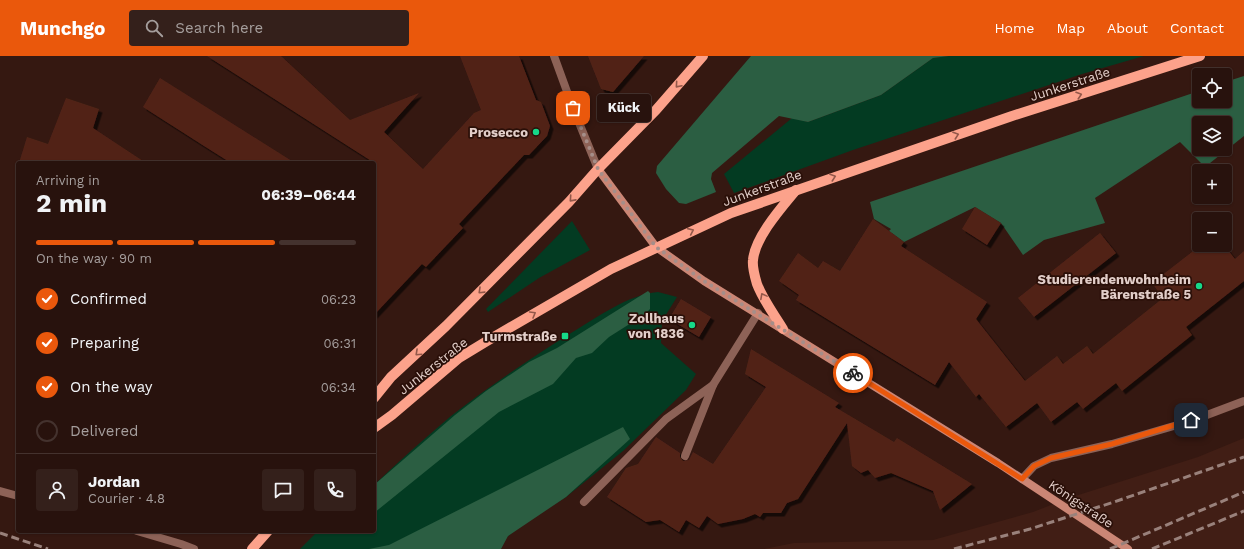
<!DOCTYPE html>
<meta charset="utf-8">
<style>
body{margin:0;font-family:"Work Sans",sans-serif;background:#34201b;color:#f1f3f6;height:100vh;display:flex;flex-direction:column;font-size:15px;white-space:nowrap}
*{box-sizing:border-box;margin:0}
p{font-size:13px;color:#a59e9d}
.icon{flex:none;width:22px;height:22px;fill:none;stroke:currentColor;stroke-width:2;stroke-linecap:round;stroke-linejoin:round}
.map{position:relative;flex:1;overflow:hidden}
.panel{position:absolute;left:16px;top:105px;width:360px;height:372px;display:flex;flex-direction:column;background:#28120d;border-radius:4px;box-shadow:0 1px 3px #0004,0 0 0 1px #44322e}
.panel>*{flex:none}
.tools{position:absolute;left:1192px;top:12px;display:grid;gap:8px}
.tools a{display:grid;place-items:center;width:40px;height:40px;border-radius:4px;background:#28120d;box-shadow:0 1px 3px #0004,0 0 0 1px #44322e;font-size:20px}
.pin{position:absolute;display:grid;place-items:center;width:34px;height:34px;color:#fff;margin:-17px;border-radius:8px;box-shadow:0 2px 6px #0006}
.courier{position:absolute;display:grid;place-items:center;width:40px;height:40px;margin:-20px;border:3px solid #ea580c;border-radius:50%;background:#fff;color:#222;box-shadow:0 1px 5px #0007}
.bubble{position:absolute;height:28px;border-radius:4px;background:#28120d;box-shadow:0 1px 3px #0004,0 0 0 1px #44322e;font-size:13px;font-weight:700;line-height:28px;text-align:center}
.overview em{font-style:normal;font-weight:700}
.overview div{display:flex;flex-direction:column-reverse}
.overview{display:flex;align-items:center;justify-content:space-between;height:68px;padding:0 20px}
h1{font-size:26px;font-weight:700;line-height:30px}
.bar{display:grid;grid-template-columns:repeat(4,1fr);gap:6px 4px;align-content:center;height:48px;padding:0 20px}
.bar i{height:5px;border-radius:3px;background:#44322e}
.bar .selected{background:#ea580c}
.bar p{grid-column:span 4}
.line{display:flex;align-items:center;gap:10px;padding:0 20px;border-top:1px solid #44322e}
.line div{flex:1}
.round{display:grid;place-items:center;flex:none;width:42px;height:42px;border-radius:4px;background:#34201b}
ol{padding:0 20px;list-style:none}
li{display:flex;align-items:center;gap:12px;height:44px}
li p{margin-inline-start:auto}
li .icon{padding:4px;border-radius:50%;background:#ea580c;color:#fff;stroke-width:4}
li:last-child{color:#a59e9d}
li i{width:22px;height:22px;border:2px solid #44322e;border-radius:50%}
header{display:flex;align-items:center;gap:24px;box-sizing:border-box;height:56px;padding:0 20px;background:#ea580c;color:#fff}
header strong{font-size:19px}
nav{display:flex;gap:22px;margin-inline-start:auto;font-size:14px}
.search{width:280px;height:36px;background:#34201b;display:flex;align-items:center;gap:10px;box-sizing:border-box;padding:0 14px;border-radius:4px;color:#a59e9d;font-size:15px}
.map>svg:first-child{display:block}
.built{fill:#411e15}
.green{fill:#033b22}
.forest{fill:#2b5e42;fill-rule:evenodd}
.building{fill:#512318;filter:url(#shadow)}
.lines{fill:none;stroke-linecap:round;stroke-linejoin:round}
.lane{stroke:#8d6257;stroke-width:8}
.street{stroke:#8d6257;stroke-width:8}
.secondary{stroke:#cb8675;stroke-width:8}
.primary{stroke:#fca28b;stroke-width:10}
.rail{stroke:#99817b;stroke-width:3;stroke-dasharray:8 4;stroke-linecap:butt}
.oneway{stroke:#93584a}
.done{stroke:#a58e89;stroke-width:4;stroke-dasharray:0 7.2}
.route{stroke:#ea580c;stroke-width:5}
.poi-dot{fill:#16d989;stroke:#2a0f08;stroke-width:1.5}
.labels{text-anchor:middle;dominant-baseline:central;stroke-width:3.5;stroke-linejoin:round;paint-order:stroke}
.street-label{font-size:13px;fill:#e2cec9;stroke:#2a0f08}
.poi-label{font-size:13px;font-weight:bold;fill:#e2cec9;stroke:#2a0f08;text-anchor:end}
</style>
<header>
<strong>Munchgo</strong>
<div class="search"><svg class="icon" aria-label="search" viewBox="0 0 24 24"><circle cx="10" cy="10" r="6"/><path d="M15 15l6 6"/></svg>Search here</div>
<nav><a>Home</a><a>Map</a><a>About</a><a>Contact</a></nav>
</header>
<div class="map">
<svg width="1244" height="493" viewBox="0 0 1244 493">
<defs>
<filter id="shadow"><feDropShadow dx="3.5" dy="3.5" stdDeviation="0" flood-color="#0009"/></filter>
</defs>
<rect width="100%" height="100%" fill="#351811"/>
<path class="built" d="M1244,382V493H764L794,487L933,484L1033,456L1069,442L1198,401Z"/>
<g class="green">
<path d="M949,0H1144L1082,18L853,94L734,137L724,118L792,62L808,66L881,39L933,2Z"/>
<path d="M572,165L590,194L539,222L488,256L486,253Z"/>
<path d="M658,236L677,241L662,265L661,287L696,318L686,334L623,395L566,441L525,467L508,480L494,493H300L318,475H374V429C399,405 425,382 451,360C489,330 530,303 571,277C598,261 627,239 658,236Z"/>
</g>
<g class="forest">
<path d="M751,0H949L933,2L881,39L808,66L779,60L712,117L711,123L716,136L686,148L679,147L666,133L656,117L657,110Z"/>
<path d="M1244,20V80L1205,111L1180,86L1095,142L1105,167L1044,184L1023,199L1001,167L975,151L904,186L889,175L891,173L874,163L870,146L1199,35V45H1225V26ZM1199,67H1225V93H1199Z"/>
<path d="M648,235L650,237V253L639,264L628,269L609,281L592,297L576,302L553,328L499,356L374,457V429L455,359L486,335L529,306L557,292Z"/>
<path d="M623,371L630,383L566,441L508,480L501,493H369L389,489Z"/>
</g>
<g class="building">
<path d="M207,0H281L350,64L419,37L384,76L423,113L474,57L481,54L460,0H519L536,44L541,46L550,70L547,80L529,99H524L459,168L463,172L426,211L422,208L374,259V112L376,108Z"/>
<path d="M588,0H644L613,36L601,33Z"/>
<path d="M160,22L222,61L295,107H231L204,90L143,51Z"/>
<path d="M66,42L99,53L93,72L146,107H19L27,81L48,88Z"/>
<path d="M975,151L1001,167L987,189L962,173Z"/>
<path d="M873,163L904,186L901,190L987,246L976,263L1025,325L1057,300L1063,308L1087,290L1093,298L1163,242L1152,227L1201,189H1224L1235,203L1244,195V225L1186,271L1192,279L1122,335L1116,327L1083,353L1077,346L1051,366L1037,347L1006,371L979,338L976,341L949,306L935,329L796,244L799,239L779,225L798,197L818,212L823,205L840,215Z"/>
<path d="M1100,177L1116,197L1034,261L1018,242Z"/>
<path d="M681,243L711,261L699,281L669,263Z"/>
<path d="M751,293L839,347L835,351L894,386L897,382L972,428L940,454L933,435L891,417L875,422L868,414L861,417L852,410L847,367L798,443L787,447L781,457H763L760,461L755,458L743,463L718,468L707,460L699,472L686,464L679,476L660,464L646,466L607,441L626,412L638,408L656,381L680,397V401L683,405L689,404L693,396L713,408L766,331L745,318Z"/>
</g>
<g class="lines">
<g class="lane">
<path d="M685,400L713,329L758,257"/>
<path d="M584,446L666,363L713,329"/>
</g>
<g class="street">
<path d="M554,0L573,52L598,113"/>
<path d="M1022,423L1034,410L1051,402L1112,388L1191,365L1244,345"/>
<path d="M0,435L18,440"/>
<path d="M137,475L181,488L194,493"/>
</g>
<path class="secondary" d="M598,113L656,191L704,225L998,407L1128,493"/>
<g class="primary">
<path d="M783,273C774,258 763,244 757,228C755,221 752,211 753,204C755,181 782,151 796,134"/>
<path d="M374,342L391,321L446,270L569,146L598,113L656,54L703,0"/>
<path d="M374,372L392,359L459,302L487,285L611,213L731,157L1012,60L1200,0"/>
<path d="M252,493L268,475"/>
</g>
<g class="rail">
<path d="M0,477L48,493"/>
<path d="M954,493L1030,473L1114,446L1244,401"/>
<path d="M1110,493L1244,436"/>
<path d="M1152,493L1244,455"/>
</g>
</g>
<defs><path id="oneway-chevron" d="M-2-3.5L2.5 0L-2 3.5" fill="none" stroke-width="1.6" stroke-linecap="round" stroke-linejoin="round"/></defs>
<g class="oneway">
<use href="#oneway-chevron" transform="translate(678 29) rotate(131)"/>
<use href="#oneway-chevron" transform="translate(1079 39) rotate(-18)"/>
<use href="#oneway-chevron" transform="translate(956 79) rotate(-19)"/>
<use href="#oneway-chevron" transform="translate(833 121) rotate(-19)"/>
<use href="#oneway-chevron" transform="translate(572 143) rotate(132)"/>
<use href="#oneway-chevron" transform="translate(691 175) rotate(-24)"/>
<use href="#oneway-chevron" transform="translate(481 235) rotate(136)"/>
<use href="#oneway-chevron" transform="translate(763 240) rotate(-118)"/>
<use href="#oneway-chevron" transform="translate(533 258) rotate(-30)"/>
<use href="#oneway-chevron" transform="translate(418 297) rotate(137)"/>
</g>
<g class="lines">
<path class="done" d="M573,52L598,113L656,191L704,225L853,317"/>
<path class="route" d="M853,317L1022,423L1034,410L1051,402L1112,388L1191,364"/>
</g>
<g class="poi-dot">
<circle cx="536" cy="76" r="4"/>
<circle cx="1199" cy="230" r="4"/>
<circle cx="692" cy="269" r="4"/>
<rect x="561" y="276" width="8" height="8" rx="2"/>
</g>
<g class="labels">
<g class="street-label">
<text transform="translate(1070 28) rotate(-18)">Junkerstraße</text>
<text transform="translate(762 132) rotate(-20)">Junkerstraße</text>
<text transform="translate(433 310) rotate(-38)">Junkerstraße</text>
<text transform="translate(1081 448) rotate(34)">Königstraße</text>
</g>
<g class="poi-label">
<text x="528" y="76">Prosecco</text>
<text x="1191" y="223">Studierendenwohnheim<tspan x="1191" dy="15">Bärenstraße 5</tspan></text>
<text x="684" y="262">Zollhaus<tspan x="684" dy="15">von 1836</tspan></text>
<text x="557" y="280">Turmstraße</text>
</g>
</g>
</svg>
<div class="tools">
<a><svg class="icon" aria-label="locate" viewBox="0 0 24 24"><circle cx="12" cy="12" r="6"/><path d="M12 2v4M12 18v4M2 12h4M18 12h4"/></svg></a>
<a><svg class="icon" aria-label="layers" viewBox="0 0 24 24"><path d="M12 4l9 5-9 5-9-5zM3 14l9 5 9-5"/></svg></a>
<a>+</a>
<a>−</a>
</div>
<div class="pin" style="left:573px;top:52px;background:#ea580c"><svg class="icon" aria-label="bag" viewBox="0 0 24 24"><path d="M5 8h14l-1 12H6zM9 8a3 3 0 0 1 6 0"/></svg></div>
<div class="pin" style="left:1191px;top:364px;background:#1f2937"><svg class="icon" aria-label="home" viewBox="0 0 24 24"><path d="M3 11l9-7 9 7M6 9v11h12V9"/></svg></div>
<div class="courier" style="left:853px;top:317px"><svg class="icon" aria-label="bike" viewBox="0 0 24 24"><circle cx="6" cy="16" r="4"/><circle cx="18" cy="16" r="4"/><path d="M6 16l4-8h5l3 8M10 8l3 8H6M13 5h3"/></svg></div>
<div class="bubble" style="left:597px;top:38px;width:54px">Kück</div>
<section class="panel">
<div class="overview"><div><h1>2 min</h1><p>Arriving in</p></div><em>06:39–06:44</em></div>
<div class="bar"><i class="selected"></i><i class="selected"></i><i class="selected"></i><i></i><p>On the way · 90 m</p></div>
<ol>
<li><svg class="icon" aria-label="check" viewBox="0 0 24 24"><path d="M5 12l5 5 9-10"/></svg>Confirmed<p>06:23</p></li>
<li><svg class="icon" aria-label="check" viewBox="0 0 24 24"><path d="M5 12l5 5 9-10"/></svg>Preparing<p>06:31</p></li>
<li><svg class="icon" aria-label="check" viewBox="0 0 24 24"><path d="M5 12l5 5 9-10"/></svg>On the way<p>06:34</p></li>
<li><i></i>Delivered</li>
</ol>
<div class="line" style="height:72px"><a class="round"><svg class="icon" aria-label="person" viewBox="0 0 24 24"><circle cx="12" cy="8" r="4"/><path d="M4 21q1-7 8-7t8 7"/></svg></a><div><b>Jordan</b><p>Courier · 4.8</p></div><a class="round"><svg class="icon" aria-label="chat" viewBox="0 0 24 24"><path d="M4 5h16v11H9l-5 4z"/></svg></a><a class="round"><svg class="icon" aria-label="phone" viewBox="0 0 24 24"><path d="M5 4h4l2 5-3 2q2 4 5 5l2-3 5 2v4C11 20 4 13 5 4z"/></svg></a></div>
</section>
</div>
